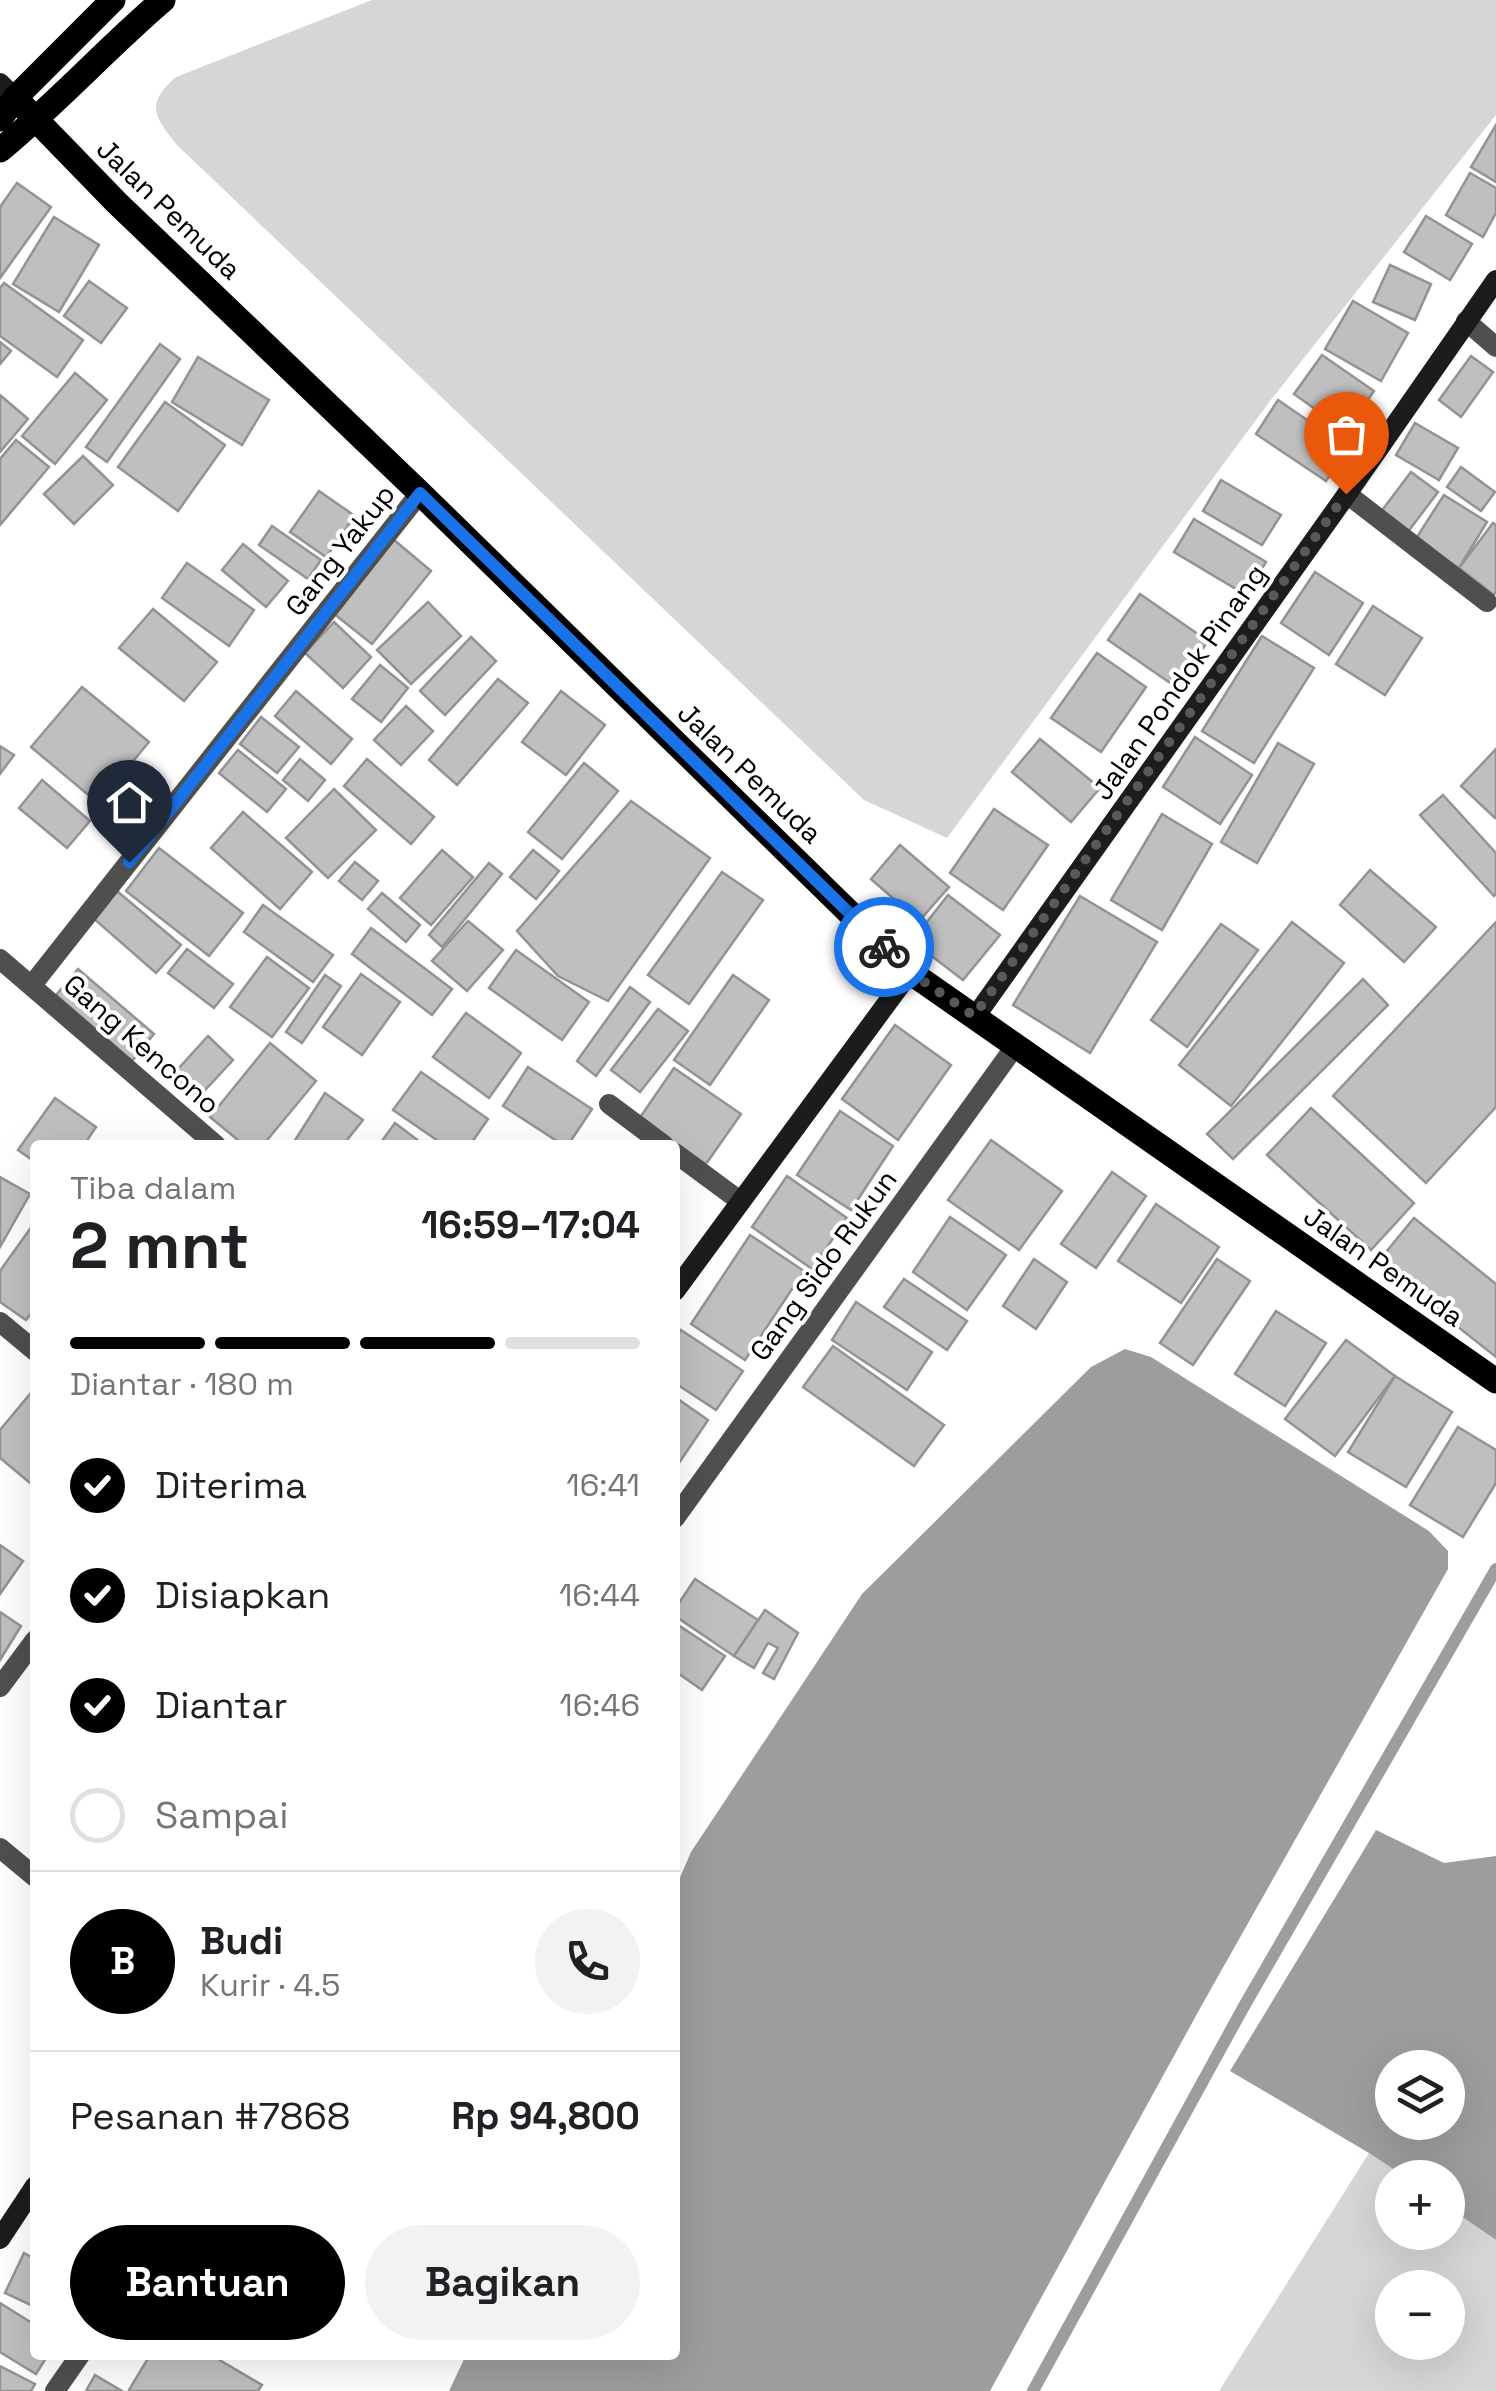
<!DOCTYPE html>
<html lang="id">
<meta charset="utf-8">
<style>
body{margin:0;font-family:"Space Grotesk",sans-serif;background:#f2f2f2;color:#202124;height:100vh;display:flex;flex-direction:column;font-size:38px;white-space:nowrap}
*{box-sizing:border-box;margin:0}
p{font-size:32px;color:#757577}
.icon{flex:none;width:55px;height:55px;fill:none;stroke:currentColor;stroke-width:2;stroke-linecap:round;stroke-linejoin:round}
.map{position:relative;flex:1;overflow:hidden}
.panel{position:absolute;left:30px;top:1140px;width:650px;height:1220px;display:flex;flex-direction:column;background:#fff;border-radius:10px;box-shadow:0 10px 40px #0002}
.panel>*{flex:none}
.fabs{position:absolute;left:1375px;top:2050px;display:grid;gap:20px}
.fabs a{display:grid;place-items:center;width:90px;height:90px;border-radius:50%;background:#fff;box-shadow:0 10px 40px #0002;font-size:50px}
.pin{position:absolute;display:grid;place-items:center;width:85px;height:85px;color:#fff;margin:-102px -42px;border-radius:50% 50% 50% 0;rotate:-45deg;box-shadow:0 0 10px #0007}
.pin .icon{rotate:45deg}
.courier{position:absolute;display:grid;place-items:center;width:100px;height:100px;margin:-50px;border:8px solid #1a73e8;border-radius:50%;background:#fff;color:#222;box-shadow:0 2px 12px #0007}
.overview em{font-style:normal;font-weight:800}
.overview div{display:flex;flex-direction:column-reverse}
.overview{display:flex;align-items:center;justify-content:space-between;height:170px;padding:0 40px}
h1{font-size:65px;font-weight:800;line-height:75px}
.bar{display:grid;grid-template-columns:repeat(4,1fr);gap:15px 10px;align-content:center;height:120px;padding:0 40px}
.bar i{height:12px;border-radius:8px;background:#e0e0e0}
.bar .current{background:#000}
.bar p{grid-column:span 4}
.line{display:flex;align-items:center;gap:25px;padding:0 40px;border-top:2px solid #e0e0e0}
.line div{flex:1}
.round{display:grid;place-items:center;flex:none;width:105px;height:105px;border-radius:52px;background:#f2f2f2}
ol{padding:0 40px;list-style:none}
li{display:flex;align-items:center;gap:30px;height:110px}
li p{margin-inline-start:auto}
li .icon{padding:10px;border-radius:50%;background:#000;color:#fff;stroke-width:4}
li:last-child{color:#757577}
li i{width:55px;height:55px;border:5px solid #e0e0e0;border-radius:50%}
.cta{display:flex;gap:20px;margin-top:auto;padding:20px 40px}
.cta a{flex:1;height:115px;border-radius:60px;background:#000;color:#fff;font-size:40px;font-weight:800;line-height:115px;text-align:center}
.cta a+a{background:#f2f2f2;color:#202124}
.map>svg:first-child{display:block}
.green{fill:#d6d6d6;fill-rule:evenodd}
.water{fill:#9d9d9d;fill-rule:evenodd}
.lines{fill:none;stroke-linecap:round;stroke-linejoin:round}
.stream{stroke:#9d9d9d;stroke-width:12}
.building{fill:#bfbfbf;stroke:#939393;stroke-width:2.5}
.street{stroke:#4f4f4f;stroke-width:20}
.secondary{stroke:#1c1c1c;stroke-width:20}
.primary{stroke:#000;stroke-width:25}
.done{stroke:#595959;stroke-width:10;stroke-dasharray:0 18}
.route{stroke:#1a73e8;stroke-width:12}
.labels{text-anchor:middle;dominant-baseline:central;stroke-width:8;stroke-linejoin:round;paint-order:stroke}
.street-label{font-size:28px;fill:#000;stroke:#fff}
</style>
<div class="map">
<svg width="1496" height="2391" viewBox="0 0 1496 2391">
<rect width="100%" height="100%" fill="#fff"/>
<g class="green">
<path d="M372,0H1496V115L1270,401L947,838L864,800L177,145C155,117 144,105 176,77Z"/>
<path d="M1369,2153L1405,2177L1392,2178V2232H1448V2207L1496,2240V2391H1219ZM1392,2288H1448V2342H1392Z"/>
</g>
<g class="water">
<path d="M1125,1349L1151,1357L1429,1531L1448,1551V1569L1203,2003L990,2391H449L466,2355H675V1889L691,1852L862,1594L1091,1367Z"/>
<path d="M1376,1830L1444,1863L1496,1856V2240L1448,2207V2178L1405,2177L1369,2153L1230,2071ZM1392,2068H1448V2122H1392Z"/>
</g>
<g class="lines">
<path class="stream" d="M1033,2391L1243,2008L1496,1569"/>
</g>
<g class="building">
<path d="M1496,125V182L1471,167Z"/>
<path d="M1470,173L1496,188V213L1483,237L1446,215Z"/>
<path d="M17,183L51,207L0,278V207Z"/>
<path d="M1426,216L1472,244L1450,280L1404,252Z"/>
<path d="M54,217L99,245L59,312L13,284Z"/>
<path d="M1390,265L1431,284L1415,320L1373,302Z"/>
<path d="M89,281L127,308L101,343L64,316Z"/>
<path d="M4,283L83,340L57,377L0,336V288Z"/>
<path d="M1353,301L1408,333L1381,381L1325,349Z"/>
<path d="M0,342L11,351L0,364Z"/>
<path d="M160,344L180,359L107,462L86,447Z"/>
<path d="M1322,355L1374,391L1346,431L1294,394Z"/>
<path d="M1471,356L1493,372L1461,417L1439,400Z"/>
<path d="M198,357L269,400L242,445L172,402Z"/>
<path d="M75,373L107,400L55,464L22,436Z"/>
<path d="M0,395L28,419L0,452Z"/>
<path d="M1278,400L1348,448L1326,481L1256,434Z"/>
<path d="M165,402L225,445L178,511L118,467Z"/>
<path d="M1415,423L1458,448L1439,480L1396,455Z"/>
<path d="M16,440L49,467L0,525V459Z"/>
<path d="M83,456L113,485L74,524L44,494Z"/>
<path d="M1461,467L1495,492L1481,511L1447,487Z"/>
<path d="M1411,472L1438,492L1407,533L1380,513Z"/>
<path d="M1221,480L1281,515L1262,545L1203,511Z"/>
<path d="M319,491L355,516L326,557L290,532Z"/>
<path d="M1444,495L1487,522L1459,568L1415,540Z"/>
<path d="M1194,519L1266,562L1246,595L1174,552Z"/>
<path d="M1493,523L1496,525V591L1494,595L1459,568Z"/>
<path d="M272,526L321,560L308,579L259,545Z"/>
<path d="M393,539L431,571L372,644L333,613Z"/>
<path d="M243,544L288,581L266,607L222,570Z"/>
<path d="M187,563L254,610L229,646L162,598Z"/>
<path d="M1315,572L1363,603L1329,655L1281,623Z"/>
<path d="M1140,594L1208,641L1176,687L1108,640Z"/>
<path d="M428,602L461,636L411,684L377,650Z"/>
<path d="M1373,606L1422,638L1385,695L1336,664Z"/>
<path d="M153,609L217,662L184,701L119,648Z"/>
<path d="M334,622L371,657L343,688L305,653Z"/>
<path d="M1262,636L1314,668L1254,763L1202,731Z"/>
<path d="M471,637L496,661L445,715L420,691Z"/>
<path d="M1097,653L1146,687L1101,752L1051,718Z"/>
<path d="M380,665L408,688L381,722L352,699Z"/>
<path d="M498,679L528,703L457,785L429,760Z"/>
<path d="M82,687L149,742L98,803L31,747Z"/>
<path d="M296,691L352,739L331,764L275,716Z"/>
<path d="M561,691L605,725L566,775L522,742Z"/>
<path d="M406,706L433,731L401,765L374,740Z"/>
<path d="M261,717L299,747L277,773L240,744Z"/>
<path d="M1195,737L1252,775L1220,824L1163,787Z"/>
<path d="M1040,739L1100,788L1071,822L1012,772Z"/>
<path d="M1278,743L1314,764L1257,863L1221,842Z"/>
<path d="M0,746L14,755L0,774Z"/>
<path d="M1496,749V817L1495,818L1461,786Z"/>
<path d="M238,750L286,789L267,812L219,773Z"/>
<path d="M300,759L325,780L308,801L283,780Z"/>
<path d="M367,759L434,817L411,844L344,786Z"/>
<path d="M584,763L618,791L562,859L528,832Z"/>
<path d="M42,780L90,821L67,848L19,808Z"/>
<path d="M334,789L376,830L328,878L286,838Z"/>
<path d="M1443,795L1496,853V894L1494,896L1420,815Z"/>
<path d="M631,801L710,858L608,1001L558,976L517,931Z"/>
<path d="M994,809L1048,845L1003,910L950,873Z"/>
<path d="M243,812L312,872L280,909L211,848Z"/>
<path d="M1162,814L1212,844L1162,930L1111,900Z"/>
<path d="M900,845L949,887L919,921L871,879Z"/>
<path d="M159,848L243,913L209,956L126,891Z"/>
<path d="M442,850L473,877L431,925L400,898Z"/>
<path d="M533,850L559,871L536,899L510,877Z"/>
<path d="M355,862L378,881L362,900L339,881Z"/>
<path d="M489,863L502,874L442,947L429,935Z"/>
<path d="M1370,870L1436,927L1404,962L1340,905Z"/>
<path d="M722,872L763,900L689,1004L648,975Z"/>
<path d="M117,891L181,945L156,973L93,918Z"/>
<path d="M382,893L420,925L406,942L368,909Z"/>
<path d="M948,895L1000,935L963,980L912,941Z"/>
<path d="M1080,896L1157,942L1090,1053L1013,1005Z"/>
<path d="M263,905L333,955L313,982L244,932Z"/>
<path d="M468,921L503,950L467,991L432,961Z"/>
<path d="M1292,922L1344,963L1231,1106L1179,1065Z"/>
<path d="M1496,922V1107L1426,1183L1333,1096Z"/>
<path d="M1221,924L1258,950L1187,1047L1151,1020Z"/>
<path d="M371,928L452,989L432,1015L352,954Z"/>
<path d="M187,949L233,984L214,1008L168,973Z"/>
<path d="M516,950L589,1002L562,1040L489,988Z"/>
<path d="M267,957L309,988L272,1037L230,1007Z"/>
<path d="M78,969L154,1034L132,1061L56,995Z"/>
<path d="M361,974L400,1002L362,1055L323,1027Z"/>
<path d="M325,975L341,986L302,1043L286,1032Z"/>
<path d="M733,975L769,1000L710,1085L674,1060Z"/>
<path d="M1363,979L1388,1005L1233,1159L1207,1134Z"/>
<path d="M630,987L650,1002L596,1076L577,1061Z"/>
<path d="M658,1009L688,1031L640,1092L611,1070Z"/>
<path d="M466,1013L521,1053L489,1098L433,1057Z"/>
<path d="M895,1025L951,1065L898,1140L842,1099Z"/>
<path d="M208,1036L233,1060L194,1102L169,1079Z"/>
<path d="M270,1043L316,1081L263,1145H244L210,1117Z"/>
<path d="M528,1067L592,1109L568,1145H563L503,1106Z"/>
<path d="M674,1068L741,1114L706,1164L639,1119Z"/>
<path d="M421,1072L488,1119L470,1145H444L393,1110Z"/>
<path d="M325,1093L363,1120L343,1145H292Z"/>
<path d="M55,1098L96,1127L84,1145H35V1162L18,1150Z"/>
<path d="M1311,1108L1414,1203L1371,1250L1267,1155Z"/>
<path d="M840,1111L893,1146L851,1210L797,1175Z"/>
<path d="M395,1123L424,1145H379Z"/>
<path d="M991,1140L1062,1191L1019,1250L948,1200Z"/>
<path d="M1112,1172L1146,1196L1096,1268L1061,1244Z"/>
<path d="M787,1176L847,1218L812,1269L752,1227Z"/>
<path d="M0,1177L30,1194L0,1247Z"/>
<path d="M1156,1204L1219,1247L1181,1303L1118,1261Z"/>
<path d="M950,1217L1006,1255L967,1310L913,1272Z"/>
<path d="M1414,1218L1496,1284V1357L1377,1263Z"/>
<path d="M35,1222V1308L26,1320L0,1302V1271Z"/>
<path d="M750,1235L804,1271L745,1360L691,1324Z"/>
<path d="M1034,1259L1067,1282L1036,1329L1003,1306Z"/>
<path d="M1217,1259L1250,1281L1193,1365L1160,1343Z"/>
<path d="M904,1279L967,1321L947,1350L884,1307Z"/>
<path d="M856,1302L932,1352L907,1390L832,1340Z"/>
<path d="M1276,1311L1326,1343L1285,1406L1235,1374Z"/>
<path d="M681,1330L743,1371L716,1410L675,1383V1339Z"/>
<path d="M1346,1340L1395,1376L1335,1456L1285,1419Z"/>
<path d="M833,1346L944,1425L914,1466L803,1387Z"/>
<path d="M1395,1376L1452,1412L1406,1487L1348,1452Z"/>
<path d="M35,1388V1487L0,1458V1430Z"/>
<path d="M675,1397L708,1420L675,1469Z"/>
<path d="M1458,1427L1496,1450V1483L1463,1537L1410,1505Z"/>
<path d="M0,1545L23,1561L0,1594Z"/>
<path d="M695,1579L758,1620L734,1656L675,1616V1609Z"/>
<path d="M765,1610L798,1633L774,1679L763,1673L778,1648L768,1643L754,1668L734,1656Z"/>
<path d="M0,1612L21,1626L0,1660Z"/>
<path d="M675,1623L725,1656L702,1690L675,1671Z"/>
<path d="M24,2253L35,2259V2307L5,2293Z"/>
<path d="M0,2303L35,2325V2355H48L36,2374L0,2352Z"/>
<path d="M150,2355H211L262,2385L258,2391H131L129,2390Z"/>
<path d="M0,2366L35,2384L31,2391H0Z"/>
<path d="M95,2375L122,2391H86Z"/>
</g>
<g class="lines">
<g class="street">
<path d="M1466,321L1496,347"/>
<path d="M1347,494L1487,602"/>
<path d="M0,959L216,1145"/>
<path d="M32,985L420,493"/>
<path d="M609,1104L664,1145"/>
<path d="M675,1153L740,1201"/>
<path d="M0,1322L35,1351"/>
<path d="M675,1518L1016,1045"/>
<path d="M0,1687L35,1640"/>
<path d="M0,1848L35,1877"/>
<path d="M55,2391L80,2355"/>
</g>
<g class="secondary">
<path d="M0,83L15,98"/>
<path d="M975,1017L1347,494L1496,280"/>
<path d="M675,1291L910,972"/>
<path d="M0,2239L35,2186"/>
</g>
<g class="primary">
<path d="M15,98L117,203L420,493L910,972L1496,1381"/>
<path d="M0,119L15,98L113,0"/>
<path d="M0,150C57,103 107,48 163,0"/>
</g>
</g>
<g class="lines">
<path class="done" d="M884,947L910,972L974,1016L1346,494"/>
<path class="route" d="M129,862L420,493L884,947"/>
</g>
<g class="labels">
<g class="street-label">
<text transform="translate(169 209) rotate(44)">Jalan Pemuda</text>
<text transform="translate(340 550) rotate(-52)">Gang Yakup</text>
<text transform="translate(1179 682) rotate(-55)">Jalan Pondok Pinang</text>
<text transform="translate(750 773) rotate(44)">Jalan Pemuda</text>
<text transform="translate(142 1044) rotate(41)">Gang Kencono</text>
<text transform="translate(823 1265) rotate(-54)">Gang Sido Rukun</text>
<text transform="translate(1384 1266) rotate(35)">Jalan Pemuda</text>
</g>
</g>
</svg>
<div class="fabs">
<a><svg class="icon" aria-label="layers" viewBox="0 0 24 24"><path d="M12 4l9 5-9 5-9-5zM3 14l9 5 9-5"/></svg></a>
<a>+</a>
<a>−</a>
</div>
<div class="pin" style="left:1346px;top:494px;background:#ea580c"><svg class="icon" aria-label="bag" viewBox="0 0 24 24"><path d="M5 8h14l-1 12H6zM9 8a3 3 0 0 1 6 0"/></svg></div>
<div class="pin" style="left:129px;top:862px;background:#1f2937"><svg class="icon" aria-label="home" viewBox="0 0 24 24"><path d="M3 11l9-7 9 7M6 9v11h12V9"/></svg></div>
<div class="courier" style="left:884px;top:947px"><svg class="icon" aria-label="bike" viewBox="0 0 24 24"><circle cx="6" cy="16" r="4"/><circle cx="18" cy="16" r="4"/><path d="M6 16l4-8h5l3 8M10 8l3 8H6M13 5h3"/></svg></div>
<section class="panel">
<div class="overview"><div><h1>2 mnt</h1><p>Tiba dalam</p></div><em>16:59–17:04</em></div>
<div class="bar"><i class="current"></i><i class="current"></i><i class="current"></i><i></i><p>Diantar · 180 m</p></div>
<ol>
<li><svg class="icon" aria-label="check" viewBox="0 0 24 24"><path d="M5 12l5 5 9-10"/></svg>Diterima<p>16:41</p></li>
<li><svg class="icon" aria-label="check" viewBox="0 0 24 24"><path d="M5 12l5 5 9-10"/></svg>Disiapkan<p>16:44</p></li>
<li><svg class="icon" aria-label="check" viewBox="0 0 24 24"><path d="M5 12l5 5 9-10"/></svg>Diantar<p>16:46</p></li>
<li><i></i>Sampai</li>
</ol>
<div class="line" style="height:180px"><b class="round" style="background:#000;color:#fff">B</b><div><b>Budi</b><p>Kurir · 4.5</p></div><a class="round"><svg class="icon" aria-label="phone" viewBox="0 0 24 24"><path d="M5 4h4l2 5-3 2q2 4 5 5l2-3 5 2v4C11 20 4 13 5 4z"/></svg></a></div>
<div class="line" style="height:130px"><div>Pesanan #7868</div><b>Rp 94,800</b></div>
<div class="cta"><a>Bantuan</a><a>Bagikan</a></div>
</section>
</div>
